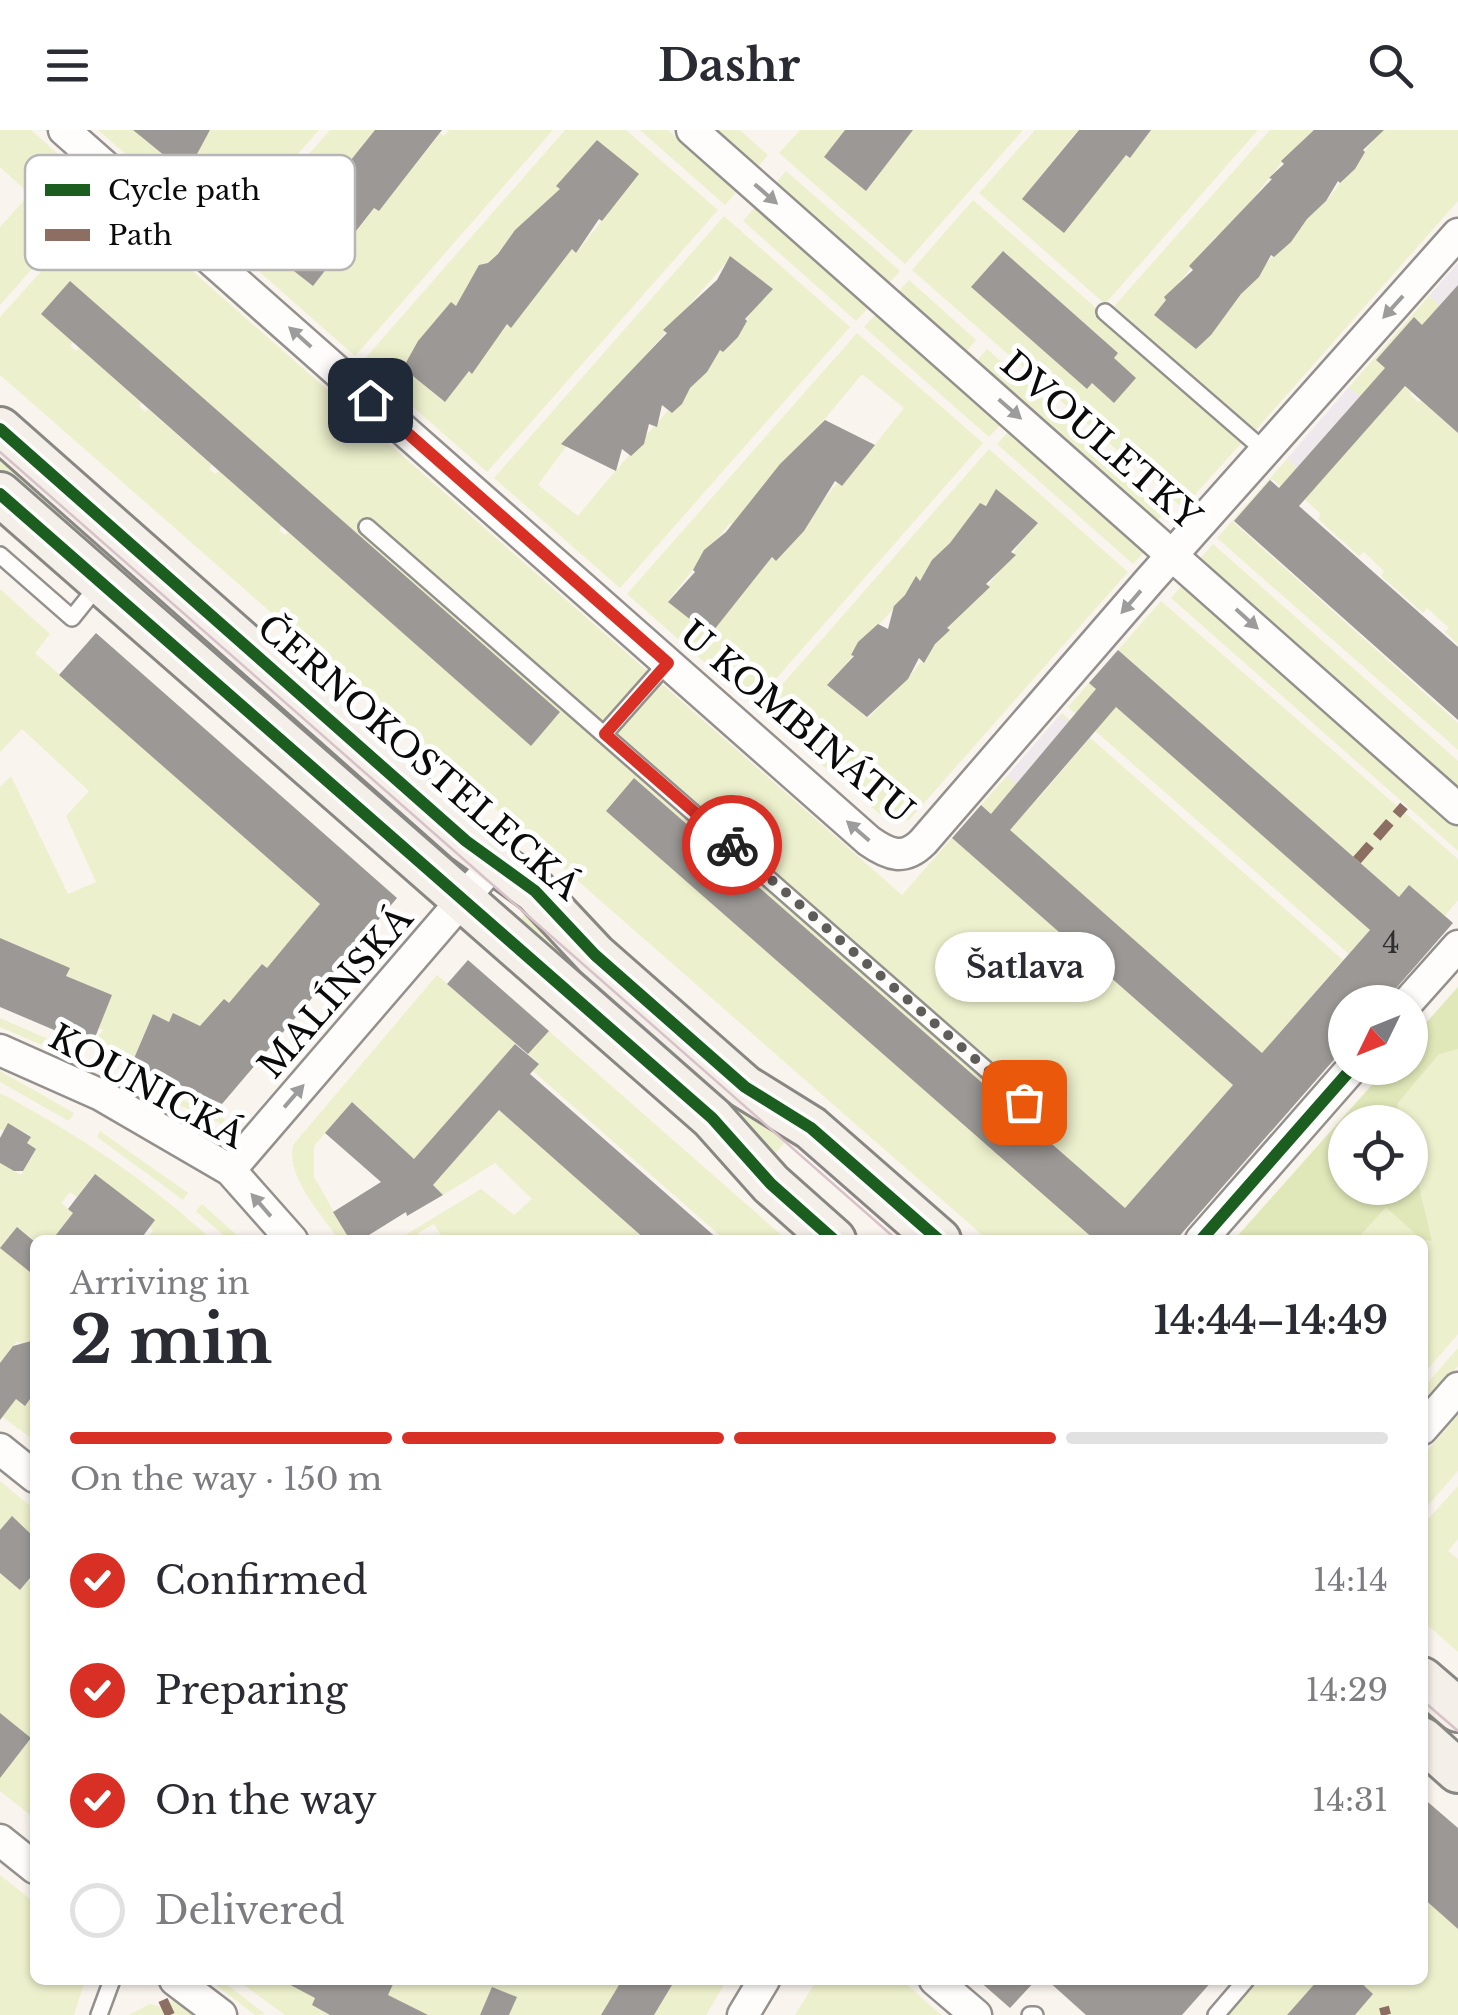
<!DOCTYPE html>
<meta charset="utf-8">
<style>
body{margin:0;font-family:"Libre Baskerville",serif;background:#f2f2f3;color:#2b2b33;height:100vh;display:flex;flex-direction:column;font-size:38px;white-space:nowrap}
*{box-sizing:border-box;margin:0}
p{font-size:32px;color:#7c7c81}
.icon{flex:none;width:55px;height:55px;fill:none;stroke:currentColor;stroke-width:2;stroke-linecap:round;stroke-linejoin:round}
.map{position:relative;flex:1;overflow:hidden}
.panel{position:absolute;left:30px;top:1105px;width:1398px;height:750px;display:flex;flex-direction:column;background:#fff;border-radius:15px;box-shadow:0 2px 8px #0004}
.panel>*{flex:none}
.needle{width:65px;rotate:227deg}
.controls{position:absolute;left:1328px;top:855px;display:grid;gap:20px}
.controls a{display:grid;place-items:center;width:100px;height:100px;border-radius:50%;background:#fff;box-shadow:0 2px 8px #0004;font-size:50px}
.pin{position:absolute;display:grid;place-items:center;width:85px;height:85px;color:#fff;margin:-42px;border-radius:20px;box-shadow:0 5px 15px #0006}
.courier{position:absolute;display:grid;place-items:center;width:100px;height:100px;margin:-50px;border:8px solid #d93025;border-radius:50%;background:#fff;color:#222;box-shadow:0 2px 12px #0007}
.bubble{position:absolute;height:70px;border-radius:35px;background:#fff;box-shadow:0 2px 8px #0004;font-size:32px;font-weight:700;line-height:70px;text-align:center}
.overview em{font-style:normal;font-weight:700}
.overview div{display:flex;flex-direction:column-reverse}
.overview{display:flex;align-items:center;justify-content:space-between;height:170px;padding:0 40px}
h1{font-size:65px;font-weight:700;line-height:75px}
.bar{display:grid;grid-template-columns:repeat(4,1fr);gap:15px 10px;align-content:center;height:120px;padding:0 40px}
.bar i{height:12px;border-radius:8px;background:#e1e1e2}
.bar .current{background:#d93025}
.bar p{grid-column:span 4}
ol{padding:0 40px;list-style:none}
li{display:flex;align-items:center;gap:30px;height:110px}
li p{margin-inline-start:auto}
li .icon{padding:10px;border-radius:50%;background:#d93025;color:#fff;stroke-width:4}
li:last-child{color:#7c7c81}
li i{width:55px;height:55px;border:5px solid #e1e1e2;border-radius:50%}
header{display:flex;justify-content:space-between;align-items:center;height:130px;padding:0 40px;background:#fff;font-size:45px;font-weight:700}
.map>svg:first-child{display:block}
.industrial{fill:#efe8ec}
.green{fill:#edf0cc;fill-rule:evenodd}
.forest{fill:#e0e8b9}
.building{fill:#9c9895;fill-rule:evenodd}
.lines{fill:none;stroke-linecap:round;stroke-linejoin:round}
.service-casing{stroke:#93908d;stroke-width:20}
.minor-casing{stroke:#93908d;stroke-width:35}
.secondary-casing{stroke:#898784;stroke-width:48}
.service{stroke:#fefdfc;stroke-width:15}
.minor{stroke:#fefdfc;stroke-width:30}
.secondary{stroke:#f4efe8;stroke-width:42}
.tram{stroke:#d8c2c9;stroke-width:2.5}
.quiet{stroke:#8d6e63;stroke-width:10;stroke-dasharray:20 10;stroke-linecap:butt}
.cycleway-casing{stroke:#fff;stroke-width:19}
.cycleway{stroke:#1b5e20;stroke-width:12}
.oneway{fill:#9d9c9c}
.done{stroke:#5f5d5a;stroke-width:10;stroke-dasharray:0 18}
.route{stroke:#d93025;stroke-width:12}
.labels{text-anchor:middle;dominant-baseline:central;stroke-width:10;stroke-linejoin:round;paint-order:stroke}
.number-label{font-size:30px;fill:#2f2e2e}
.street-label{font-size:35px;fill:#0b0b0b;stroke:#fff}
.key{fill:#fff;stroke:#b6b6b6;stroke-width:2.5}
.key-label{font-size:28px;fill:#0b0b0b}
</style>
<header><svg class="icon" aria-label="menu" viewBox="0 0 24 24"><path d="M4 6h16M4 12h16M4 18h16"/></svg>Dashr<svg class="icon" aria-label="search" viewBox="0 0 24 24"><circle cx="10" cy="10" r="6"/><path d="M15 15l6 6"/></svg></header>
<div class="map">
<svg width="1458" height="1885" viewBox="0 0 1458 1885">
<rect width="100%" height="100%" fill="#faf4ee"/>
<g class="industrial">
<path d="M1458,133V192L1429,166Z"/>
<path d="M1349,257L1380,284L1317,355L1287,329Z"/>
<path d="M1060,585L1089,609L1036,670L1007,646Z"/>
</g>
<g class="green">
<path d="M0,0H31L100,62L0,175V97L30,64L0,37Z"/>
<path d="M98,0H144L140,6L180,38L211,0H319L223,109Z"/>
<path d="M330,0H375L338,46L333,44L271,122L313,156L374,78L379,81L440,3L444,6L449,0H553L355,226L229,115Z"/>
<path d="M565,0H626L718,80L487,342L362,232ZM597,10L638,45L577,122L572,119L511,197L507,194L444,272L403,238L469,164L531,85L563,61Z"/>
<path d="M640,0H668L737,61L725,75Z"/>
<path d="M711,0H740L768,25L756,39Z"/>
<path d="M800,0H846L824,27L866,61L913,0H1023L905,134L779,23Z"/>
<path d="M1035,0H1078L1035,53L1064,103L1125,25L1130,28L1151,0H1258L1105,174L979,63Z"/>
<path d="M1270,0H1315L1282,32L1221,109L1216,106L1154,185L1196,218L1298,96L1328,69L1381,0H1458V71L1253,303L1109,182Z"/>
<path d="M786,41L900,141L887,155L774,55Z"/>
<path d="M108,67L902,765L952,708L1233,955L1125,1078L634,648L606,681L1095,1110H988L0,245V187ZM42,184L559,582V583L531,615L288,402L285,405L279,400L282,396L219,341L215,344L209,339L212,335L148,279L145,282L139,276L141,273L80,218L76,221L70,216L73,212Z"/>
<path d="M973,70L1245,309L1183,378L912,140ZM1003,121L1118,223L1114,228V273L1092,253L1086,258L972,158Z"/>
<path d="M755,77L869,177L856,191L743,91Z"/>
<path d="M724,86L850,197L620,458L494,348ZM731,127L771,158C710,237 639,310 578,386L538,355L562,322Z"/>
<path d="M909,150L976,210L964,224L897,163Z"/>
<path d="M1429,166L1458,192V226L1414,188L1376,230L1411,262L1410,265L1418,272L1421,270L1458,303V514L1445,502L1449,498L1427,478L1423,483L1381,446L1384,441L1364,422L1359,426L1318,389L1321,384L1301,366L1297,370L1272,349L1233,392L1458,593V620L1217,408L1287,329L1317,355L1380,284L1349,257Z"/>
<path d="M876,184L1001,294L989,307L864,197Z"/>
<path d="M857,203L983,313L753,575L627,464ZM862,244L904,278L842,356L837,353L776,430L772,427L709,505L668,471L730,393L735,397Z"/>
<path d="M987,219L1168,379L1156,392L975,233Z"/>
<path d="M1009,301L1145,421L1133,434L997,314Z"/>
<path d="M0,314L466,723L449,742L0,350Z"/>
<path d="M989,319L1128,442L909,690L889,692L759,581ZM997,361L1036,393L976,471L958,484L910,546L868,588L828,556C880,490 941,428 997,361Z"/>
<path d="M1213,414L1458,631V658L1204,434L1201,427Z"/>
<path d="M1184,453L1458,693V721L1171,468Z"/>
<path d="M0,459L50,504L35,523L320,774L268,839L262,834L257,839L211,905L177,895L180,886L174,883L169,892L153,884L132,933L87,914L90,908L95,911L103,900L99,898L112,865L66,846L69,838L5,810L0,818V657L11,646L68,764L96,752L66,686L89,661L22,599L0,622Z"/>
<path d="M1161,471L1458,729V770L1445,786L1410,756L1399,767L1118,520Z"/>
<path d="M1089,553L1370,800L1349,824L1068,577Z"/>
<path d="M1062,583L1343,830L1262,923L981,675L1007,646L1037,670L1088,610L1060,585Z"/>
<path d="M530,779L794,1001L769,1031L513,798Z"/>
<path d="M437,845L516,913L414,1029L352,972L314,1016V1047L350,1110H339C322,1084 286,1048 293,1015Z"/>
<path d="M1458,857V1204L1423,1245L1422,1110H1234L1387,938H1410V911ZM1345,992H1410V1058H1345Z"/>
<path d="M0,888L55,912L51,919L0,897Z"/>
<path d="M549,901L787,1110H725L533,941L539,933L527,923Z"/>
<path d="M0,941L74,983L69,991L0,952Z"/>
<path d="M120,942L225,989L222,994L118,948Z"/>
<path d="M0,963C76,1003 149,1052 212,1110H146L153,1101L150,1097L154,1090L94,1044L77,1067L70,1062L61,1073L73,1083L52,1110L35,1111L17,1097L35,1146V1220L27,1212L22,1215L17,1211L0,1233V1033L21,1045L36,1019L27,1013L31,1006L9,994L4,1001L0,999Z"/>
<path d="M499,980L646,1110H444L434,1094L418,1103L422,1110H397L481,1059L514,1085L532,1069L495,1033L443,1065L433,1055Z"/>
<path d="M100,1001L188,1063L183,1070L97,1007Z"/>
<path d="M202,1074L242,1110H229L196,1081Z"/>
<path d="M1458,1218V1236L1423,1276V1258Z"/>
<path d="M0,1257L24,1275L35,1262V1311L0,1285Z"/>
<path d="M1458,1285V1341L1423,1381V1326Z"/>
<path d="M0,1351L35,1380V1408L14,1388H10L0,1400Z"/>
<path d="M1458,1356V1409L1448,1421L1458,1429V1522L1423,1491L1422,1396Z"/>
<path d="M0,1443L20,1460L28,1451L35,1454V1689L0,1661V1627L10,1635L31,1609L0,1585Z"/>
<path d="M0,1745L35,1773V1850H85L74,1885H0Z"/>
<path d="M1423,1767L1458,1799V1885H1355L1373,1864L1358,1850H1422Z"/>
<path d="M209,1850H221L265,1884L255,1885Z"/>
<path d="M237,1850H325L311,1866L315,1868L312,1875L330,1885H285Z"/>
<path d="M383,1850H622L609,1885H509L516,1867L493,1857L480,1885H393Z"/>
<path d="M675,1850H727L706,1885H654Z"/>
<path d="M817,1850H902L941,1885H795Z"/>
<path d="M1259,1850H1318L1287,1885H1228Z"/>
<path d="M173,1869L194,1885H128L150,1874L167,1878Z"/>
</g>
<path class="forest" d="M1458,857V919L1439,924L1397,974L1402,992H1345V1058H1410V1020L1432,1111L1421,1109L1386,1077L1356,1110H1234L1387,938H1410V911Z"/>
<g class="building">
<path d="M133,0H210L197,24L185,35H176Z"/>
<path d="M375,0H442L379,81L374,78L313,156L271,123L334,43L338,46Z"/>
<path d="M845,0H913L866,61L824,27Z"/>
<path d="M1079,0H1151L1130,28L1126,25L1064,103L1022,69Z"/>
<path d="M1314,0H1384L1363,20L1365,22L1355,39L1340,53L1338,51L1326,71L1307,89L1291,112L1274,127L1271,125L1259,147L1241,164L1211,205L1196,219L1154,185L1166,170L1164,167L1193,140L1189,136L1272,49L1269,48L1284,34L1281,31Z"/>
<path d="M597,10L639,44L602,91L599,89L576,123L572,119L511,198L507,194L472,244L469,241L445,272L403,238L418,211L451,172L456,176L479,135L488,133L498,124L515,100L560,59L556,56Z"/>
<path d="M1003,121L1118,223L1114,228L1136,248L1114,273L1092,253L1087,259L971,157Z"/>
<path d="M730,126L773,159L745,189L747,191L738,207L723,222L720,220L707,242L690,258L682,274L672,283L662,275L657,297L649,294L644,314L631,326L622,319L616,341L561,314L667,203L663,200L717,150Z"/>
<path d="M70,151L560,582L531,616L41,184Z"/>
<path d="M1458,155V303L1405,256L1299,376L1458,517V590L1234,391L1270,350L1279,358L1385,238L1376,230L1414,187L1422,195Z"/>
<path d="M825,290L875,315L842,356L835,351L804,401L776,431L772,427L710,505L668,472L695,442L693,440L704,420L726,402L780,334Z"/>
<path d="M996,359L1038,393L1011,422L1016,425L986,454L990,457L947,498L950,500L935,514L924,533L919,528L908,549L867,587L827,555L854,526L851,525L858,512L878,494L888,499L894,476L905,465L916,446L920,451L932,430L950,413L980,373L986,376Z"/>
<path d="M96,503L397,768L222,974L132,933L153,884L169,892L173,883L200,896L224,869L229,873L262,834L267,838L320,774L59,545Z"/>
<path d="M1118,520L1399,767L1409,755L1453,793L1384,872H1345V917L1176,1110H1095L606,681L634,648L1125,1078L1233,955L952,708L981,675L991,684L1096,559L1089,553ZM1116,577L1370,800L1262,923L1010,700Z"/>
<path d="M0,808L70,838L66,846L112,865L94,910L90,908L87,914L0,877Z"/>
<path d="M468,830L549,901L528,924L447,854Z"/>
<path d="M515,914L539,934L530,944L719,1110H646L499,980L433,1055L443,1065L407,1086L406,1082L361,1110H350L333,1082L381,1052L325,1003L352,972L414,1029Z"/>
<path d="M8,993L31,1007L27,1013L36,1019L23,1041H14L0,1033V1008Z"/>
<path d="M95,1044L155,1090L140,1110H52L73,1083L68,1079Z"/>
<path d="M17,1097L35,1112V1146L0,1118Z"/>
<path d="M35,1210V1262L25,1276L16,1269L0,1290V1233L13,1216Z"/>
<path d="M12,1386L35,1408V1442L20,1460L0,1443V1400Z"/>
<path d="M0,1583L31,1608L0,1648Z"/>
<path d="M1422,1667L1458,1698V1799L1422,1767Z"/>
<path d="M281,1850H395L388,1865L428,1885H330L312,1875L315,1868Z"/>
<path d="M622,1850H675L654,1885H601Z"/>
<path d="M978,1850H1036L1010,1878Z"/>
<path d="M1047,1850H1213L1182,1885H1086Z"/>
<path d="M1318,1850H1358L1373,1864L1355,1885H1287Z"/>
<path d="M492,1857L517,1867L509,1885H480Z"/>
</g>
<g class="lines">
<defs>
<g id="service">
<path d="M1105,182L1265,321"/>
<path d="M367,397L1053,998"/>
<path d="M0,425L72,488L100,453"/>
<path d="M605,603L667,533"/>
<path d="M99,1885L112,1850"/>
<path d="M1030,1885H1035"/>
<path d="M1216,1885L1246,1850"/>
</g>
<g id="minor">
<path d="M64,0L869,711C889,725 904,731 923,712L1149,451L1458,104"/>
<path d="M692,0L1458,679"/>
<path d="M1408,872L1458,816"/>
<path d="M0,920L101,965L230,1040L292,1110"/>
<path d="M230,1040L495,732"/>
<path d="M1201,1110L1352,938"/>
<path d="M1422,1299L1458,1258"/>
<path d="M0,1319L35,1347"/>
<path d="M0,1710L35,1738"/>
<path d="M175,1850L221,1885"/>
<path d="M935,1850L976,1885"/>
<path d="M743,1885L764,1850"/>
</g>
<g id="secondary">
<path d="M0,299L466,711L535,761L595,825L745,957L811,998L939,1110"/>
<path d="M0,364L712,988L771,1054L834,1110"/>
<path d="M1422,1549L1458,1580"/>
<path d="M1422,1609L1458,1641"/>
</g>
</defs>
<use href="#service" class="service-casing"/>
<use href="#minor" class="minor-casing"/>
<use href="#secondary" class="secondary-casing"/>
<use href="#service" class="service"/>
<use href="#minor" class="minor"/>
<use href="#secondary" class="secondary"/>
<g class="tram">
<path d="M0,322L897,1110"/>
<path d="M1422,1570L1458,1601"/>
</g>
<g class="quiet">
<path d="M1357,730L1404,676"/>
<path d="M163,1870L170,1885"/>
<path d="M1384,1877L1386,1885"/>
</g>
<defs>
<g id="cycleway">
<path d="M0,299L466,711L535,761L595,825L745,957L811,998L939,1110"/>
<path d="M0,364L712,988L771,1054L834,1110"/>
<path d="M1201,1110L1352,938"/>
</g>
</defs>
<use href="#cycleway" class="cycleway-casing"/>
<use href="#cycleway" class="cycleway"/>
</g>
<defs><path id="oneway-solid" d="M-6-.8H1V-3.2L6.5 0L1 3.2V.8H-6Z" transform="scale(2.5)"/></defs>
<g class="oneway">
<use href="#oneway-solid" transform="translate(766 64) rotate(41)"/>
<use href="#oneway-solid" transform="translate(1393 177) rotate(132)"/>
<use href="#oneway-solid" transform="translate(300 207) rotate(-138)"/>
<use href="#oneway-solid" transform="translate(1010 279) rotate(41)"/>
<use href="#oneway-solid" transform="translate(1131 472) rotate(131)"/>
<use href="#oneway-solid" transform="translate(1247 489) rotate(42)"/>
<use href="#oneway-solid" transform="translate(858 701) rotate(-139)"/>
<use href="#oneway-solid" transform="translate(294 966) rotate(-49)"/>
<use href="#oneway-solid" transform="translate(261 1075) rotate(-131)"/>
</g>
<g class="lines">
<path class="done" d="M732,715L1024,972"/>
<path class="route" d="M370,270L668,533L605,604L732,715"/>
</g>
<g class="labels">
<g class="number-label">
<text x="1391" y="812">4</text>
</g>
<g class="street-label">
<text transform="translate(1101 310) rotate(41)">DVOULETKY</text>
<text transform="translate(797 592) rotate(40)">U KOMBINÁTU</text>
<text transform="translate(419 627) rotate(41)">ČERNOKOSTELECKÁ</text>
<text transform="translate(335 862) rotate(-49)">MALÍNSKÁ</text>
<text transform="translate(147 956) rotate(29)">KOUNICKÁ</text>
</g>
</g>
<rect x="25" y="25" width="330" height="115" rx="15" class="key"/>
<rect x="45" y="54" width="45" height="12" fill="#1b5e20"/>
<rect x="45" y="99" width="45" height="12" fill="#8d6e63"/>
<g class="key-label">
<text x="108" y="70">Cycle path</text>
<text x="108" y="115">Path</text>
</g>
</svg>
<div class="controls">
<a><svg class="needle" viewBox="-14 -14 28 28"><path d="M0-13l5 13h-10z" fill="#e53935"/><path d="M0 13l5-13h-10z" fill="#7c7c81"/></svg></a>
<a><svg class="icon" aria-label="locate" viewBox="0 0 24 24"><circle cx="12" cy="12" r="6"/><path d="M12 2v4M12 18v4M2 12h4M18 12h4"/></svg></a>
</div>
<div class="pin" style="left:1024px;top:972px;background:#ea580c"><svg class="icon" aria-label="bag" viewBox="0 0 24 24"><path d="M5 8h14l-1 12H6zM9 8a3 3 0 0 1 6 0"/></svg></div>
<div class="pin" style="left:370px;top:270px;background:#1f2937"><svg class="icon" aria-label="home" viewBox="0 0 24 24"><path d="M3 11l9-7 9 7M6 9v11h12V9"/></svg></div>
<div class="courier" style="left:732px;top:715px"><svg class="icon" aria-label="bike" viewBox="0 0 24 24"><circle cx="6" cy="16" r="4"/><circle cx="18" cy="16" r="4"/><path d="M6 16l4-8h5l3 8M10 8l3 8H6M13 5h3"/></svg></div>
<div class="bubble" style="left:935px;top:802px;width:180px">Šatlava</div>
<section class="panel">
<div class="overview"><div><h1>2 min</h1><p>Arriving in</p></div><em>14:44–14:49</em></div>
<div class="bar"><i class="current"></i><i class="current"></i><i class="current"></i><i></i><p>On the way · 150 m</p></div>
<ol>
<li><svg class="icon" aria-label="check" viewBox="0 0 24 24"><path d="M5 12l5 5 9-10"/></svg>Confirmed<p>14:14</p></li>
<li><svg class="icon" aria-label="check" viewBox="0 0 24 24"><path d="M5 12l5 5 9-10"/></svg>Preparing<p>14:29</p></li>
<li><svg class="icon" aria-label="check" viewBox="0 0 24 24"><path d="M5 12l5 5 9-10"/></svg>On the way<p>14:31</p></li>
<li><i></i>Delivered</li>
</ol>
</section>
</div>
